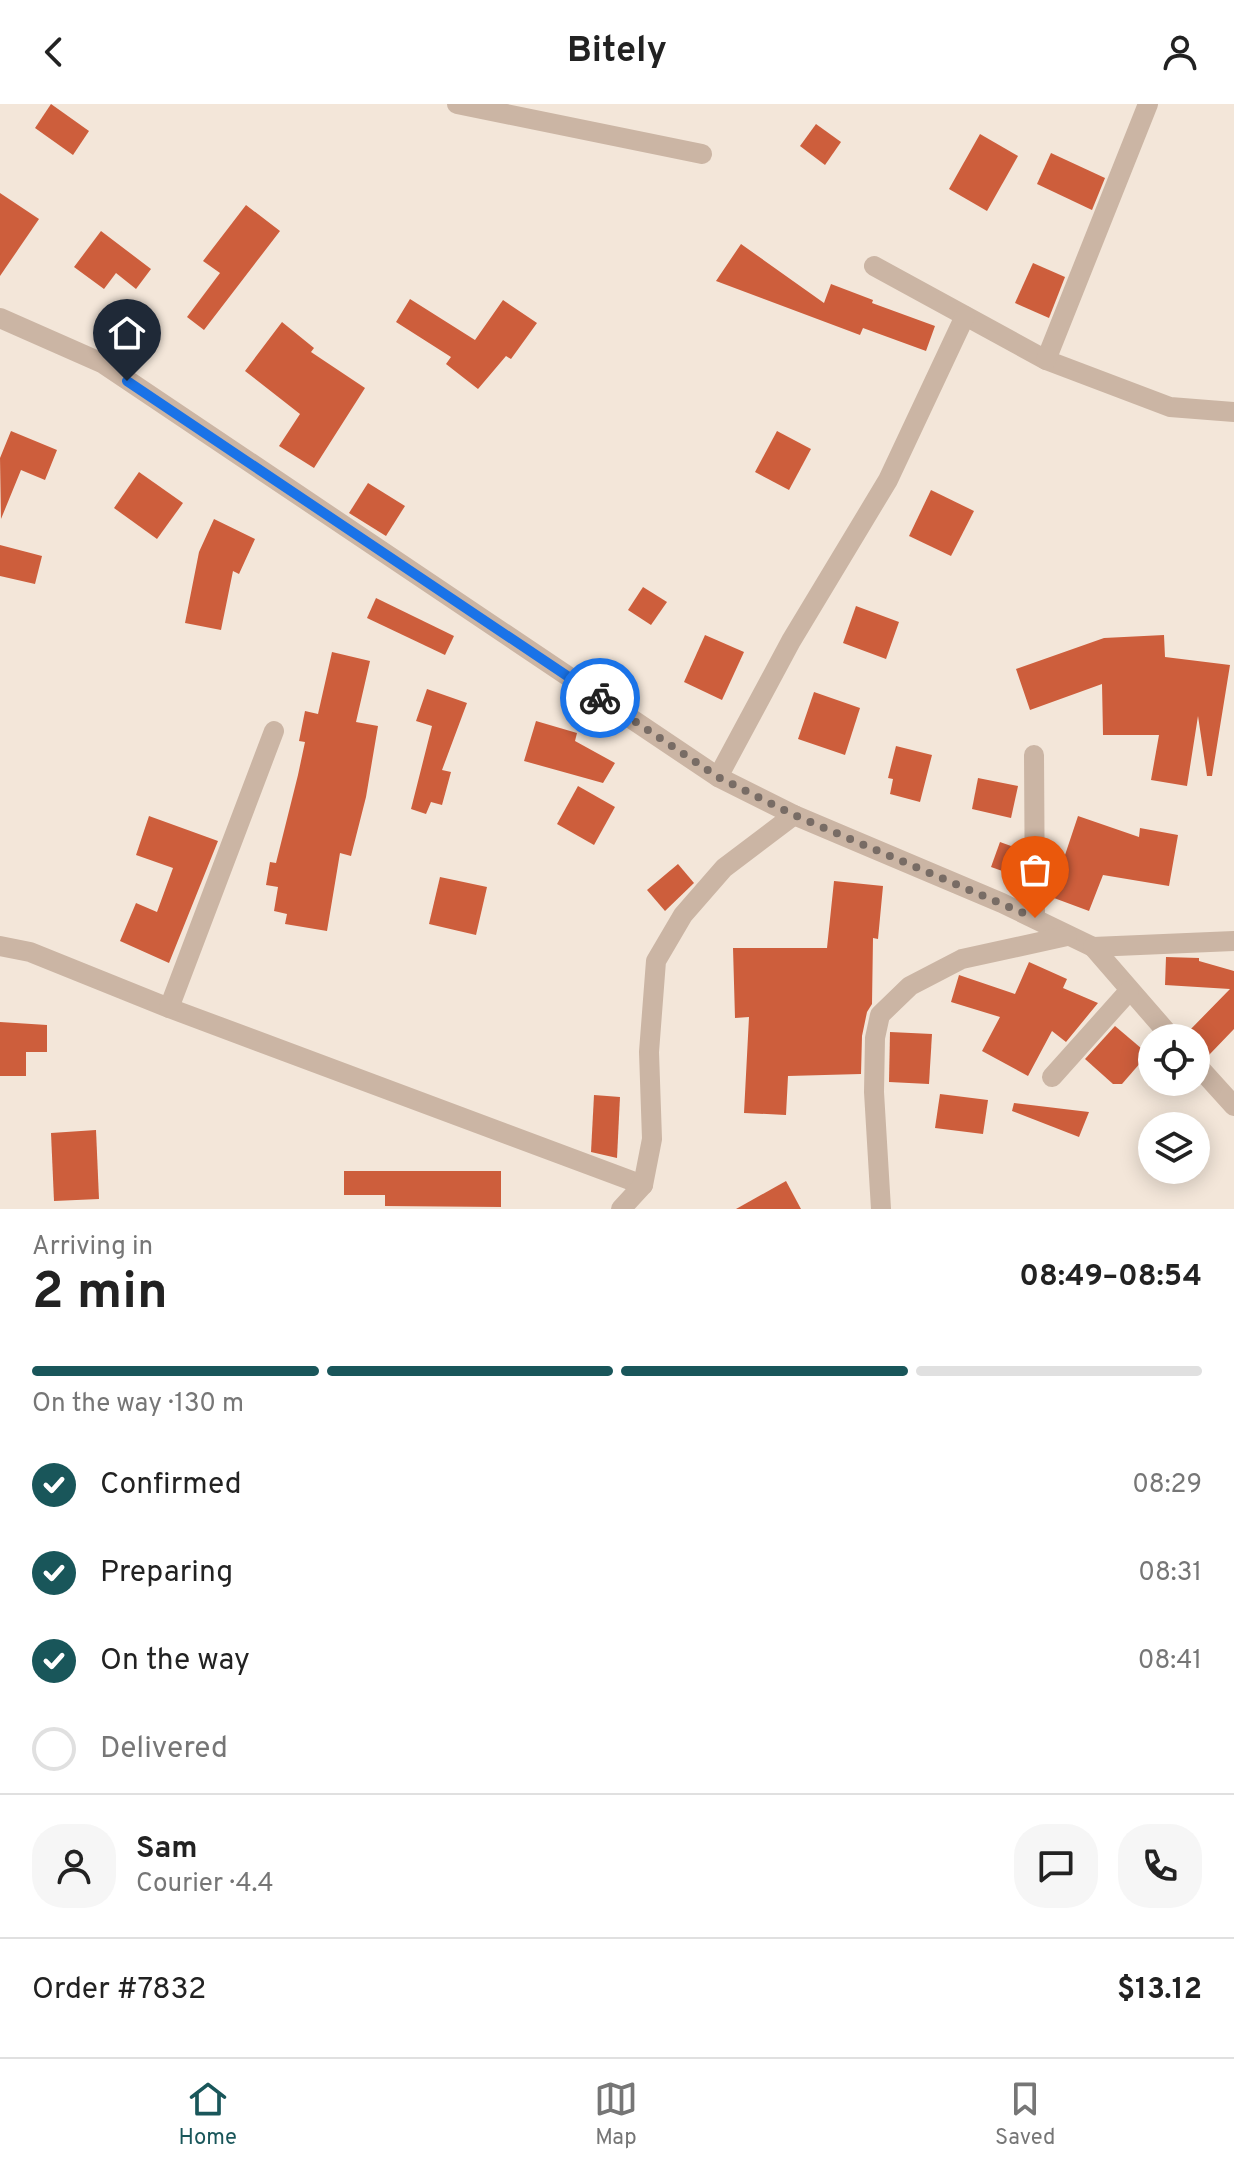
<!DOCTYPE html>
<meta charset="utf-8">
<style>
body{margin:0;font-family:Overpass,sans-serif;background:#f6f6f6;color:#222;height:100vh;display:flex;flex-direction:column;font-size:30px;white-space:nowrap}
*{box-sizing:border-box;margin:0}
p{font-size:26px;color:#767676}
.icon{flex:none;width:44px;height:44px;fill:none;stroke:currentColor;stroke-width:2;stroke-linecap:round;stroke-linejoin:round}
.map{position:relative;height:1105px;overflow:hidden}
.drawer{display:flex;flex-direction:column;background:#fff;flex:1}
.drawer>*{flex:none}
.tools{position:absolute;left:1138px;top:920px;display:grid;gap:16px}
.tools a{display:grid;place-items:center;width:72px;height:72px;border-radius:50%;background:#fff;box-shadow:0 4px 20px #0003;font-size:40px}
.pin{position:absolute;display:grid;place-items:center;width:68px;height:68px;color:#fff;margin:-82px -34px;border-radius:50% 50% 50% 0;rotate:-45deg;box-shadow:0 0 8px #0007}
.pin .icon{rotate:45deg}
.courier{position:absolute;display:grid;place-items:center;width:80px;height:80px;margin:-40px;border:6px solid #1a73e8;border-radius:50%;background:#fff;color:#222;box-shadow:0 2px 10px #0007}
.headline em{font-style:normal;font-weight:700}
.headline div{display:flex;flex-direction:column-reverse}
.headline{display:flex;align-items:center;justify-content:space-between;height:136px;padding:0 32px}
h1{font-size:52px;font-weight:700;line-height:60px}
.bar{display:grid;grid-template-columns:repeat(4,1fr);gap:12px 8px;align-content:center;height:96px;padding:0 32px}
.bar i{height:10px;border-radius:6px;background:#e0e0e0}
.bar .current{background:#19565a}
.bar p{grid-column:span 4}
.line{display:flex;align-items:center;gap:20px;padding:0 32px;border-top:2px solid #e0e0e0}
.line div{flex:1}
.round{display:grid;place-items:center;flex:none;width:84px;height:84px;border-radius:32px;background:#f6f6f6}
ol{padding:0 32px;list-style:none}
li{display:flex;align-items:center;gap:24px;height:88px}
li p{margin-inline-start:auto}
li .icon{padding:8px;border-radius:50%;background:#19565a;color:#fff;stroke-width:4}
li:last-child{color:#767676}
li i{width:44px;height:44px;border:4px solid #e0e0e0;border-radius:50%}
header{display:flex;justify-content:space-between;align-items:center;height:104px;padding:0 32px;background:#fff;font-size:36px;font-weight:700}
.tabs{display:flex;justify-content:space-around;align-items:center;height:112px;border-top:2px solid #e0e0e0;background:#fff;font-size:22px;color:#767676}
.tabs a{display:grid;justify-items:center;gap:4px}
.tabs .current{color:#19565a}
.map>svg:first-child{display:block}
.building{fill:#cd5e3c}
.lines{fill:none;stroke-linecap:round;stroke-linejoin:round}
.minor{stroke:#cbb5a4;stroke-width:20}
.done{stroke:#786c65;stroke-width:8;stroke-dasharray:0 14.4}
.route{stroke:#1a73e8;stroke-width:10}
</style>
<header><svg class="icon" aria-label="back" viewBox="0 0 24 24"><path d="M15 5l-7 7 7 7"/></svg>Bitely<svg class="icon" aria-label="person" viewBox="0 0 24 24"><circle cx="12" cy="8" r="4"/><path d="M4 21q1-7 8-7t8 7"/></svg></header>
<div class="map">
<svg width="1234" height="1105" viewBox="0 0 1234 1105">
<rect width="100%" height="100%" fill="#f3e6d9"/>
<g class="building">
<path d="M51,0L89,27L73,51L35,24Z"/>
<path d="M816,20L841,38L825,61L800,42Z"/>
<path d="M980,30L1018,52L987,107L949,85Z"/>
<path d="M1051,49L1105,74L1092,106L1037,80Z"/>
<path d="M0,89L39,115L0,172Z"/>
<path d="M246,101L280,127L204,226L187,213L220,169L203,157Z"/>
<path d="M101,127L151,165L136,185L116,169L104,185L74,163Z"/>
<path d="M741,140L824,199L831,180L873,196L872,199L935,222L926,247L863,224L860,231L716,177Z"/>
<path d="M1033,159L1065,173L1049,214L1015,199Z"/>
<path d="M410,195L475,236L503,196L537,219L511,255L506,252L478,285L446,260L451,253L396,218Z"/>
<path d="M282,218L314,244L311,248L365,284L314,364L279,342L300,310L245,267Z"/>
<path d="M11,327L57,346L45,376L21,366L1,415L0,354Z"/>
<path d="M777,327L811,345L789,386L755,368Z"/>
<path d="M139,368L183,399L157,435L114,404Z"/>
<path d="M368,379L405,402L386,432L349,409Z"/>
<path d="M931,386L974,407L951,452L909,432Z"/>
<path d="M214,415L255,435L239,470L233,467L221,526L185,519L199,448Z"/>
<path d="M0,441L42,452L35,480L0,472Z"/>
<path d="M643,483L667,498L651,521L628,506Z"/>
<path d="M376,494L454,532L445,551L367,514Z"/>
<path d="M856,502L899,518L886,555L843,539Z"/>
<path d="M705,531L744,548L722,596L684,578Z"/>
<path d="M1164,531L1165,553L1230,561L1212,672H1207L1198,612L1187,682L1151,676L1159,631H1103L1102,580L1030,606L1016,565L1104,534Z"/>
<path d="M332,548L370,557L356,618L378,622L366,693L351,752L340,749L327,827L285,820L287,810L274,807L278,783L266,781L270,758L276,759L298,671L305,638L299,637L305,607L318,610Z"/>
<path d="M427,585L467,599L442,666L451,668L442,701L431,698L426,710L411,705L432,622L416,617Z"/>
<path d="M814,588L860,604L845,651L798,635Z"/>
<path d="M536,617L577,629L575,637L615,659L603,679L524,657Z"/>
<path d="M896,642L932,651L920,698L890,690L893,675L888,674Z"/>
<path d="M978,674L1018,682L1011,714L972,705Z"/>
<path d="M578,682L615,703L594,741L557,720Z"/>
<path d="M149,712L218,737L169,859L120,837L136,799L157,808L173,764L136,751Z"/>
<path d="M1078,712L1139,733L1140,724L1178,731L1169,782L1103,771L1089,807L1054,794L1057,786L1048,783V755L1062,760Z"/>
<path d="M1000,738L1022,746V774L991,763Z"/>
<path d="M678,760L694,779L665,807L647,786Z"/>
<path d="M440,773L487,783L476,831L429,820Z"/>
<path d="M834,777L883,782L878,835L873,834L872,900L867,908L862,932L861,970L788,972L786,1011L744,1009L749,913L735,914L733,844H827Z"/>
<path d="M1166,853L1199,854V857L1234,867V925L1209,951L1196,938V934L1187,929L1230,885L1165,881Z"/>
<path d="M1029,858L1067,875L1063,884L1098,899L1066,938L1052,927L1028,972L982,947L1000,913L951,898L959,871L1015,890Z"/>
<path d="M0,918L47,921V948H26V972H0Z"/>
<path d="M1115,922L1148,950L1122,980H1113L1085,955Z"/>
<path d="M890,928L932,930L929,980L889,978Z"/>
<path d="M940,990L988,996L983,1030L935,1024Z"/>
<path d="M594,991L620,993L617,1054L591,1048Z"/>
<path d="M1014,999L1089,1008L1079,1033L1012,1007Z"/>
<path d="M96,1026L99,1095L54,1097L51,1029Z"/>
<path d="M344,1067H501V1103L385,1102V1091H344Z"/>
<path d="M786,1077L801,1105H736Z"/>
</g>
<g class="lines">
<g class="minor">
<path d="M457,0L702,50"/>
<path d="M874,162L1046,256L1170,303L1234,308"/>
<path d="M0,214L102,259L718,673L794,711L1002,799L1093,843L1234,837"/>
<path d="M1046,256L1148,0"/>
<path d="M1034,651L1035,814"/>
<path d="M718,673L791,537L888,376L965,212"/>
<path d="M0,842L30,848L169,904L643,1081"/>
<path d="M1093,843L1172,934"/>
<path d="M169,904L274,627"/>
<path d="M1196,960L1234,1002"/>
<path d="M1052,973L1129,887"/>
<path d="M621,1105L643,1081L652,1035L649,948L656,857L683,811L724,764L794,711"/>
<path d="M881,1105L874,988L875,934L880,911L910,882L962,855L1067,832"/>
</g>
</g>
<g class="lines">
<path class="done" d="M600,594L718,673L794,711L1035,814"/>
<path class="route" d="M127,277L600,594"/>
</g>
</svg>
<div class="tools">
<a><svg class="icon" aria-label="locate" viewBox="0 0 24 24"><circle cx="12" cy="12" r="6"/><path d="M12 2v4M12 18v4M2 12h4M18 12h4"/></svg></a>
<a><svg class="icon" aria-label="layers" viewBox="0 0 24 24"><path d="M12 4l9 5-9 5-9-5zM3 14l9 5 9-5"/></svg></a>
</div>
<div class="pin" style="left:1035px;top:814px;background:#ea580c"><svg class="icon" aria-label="bag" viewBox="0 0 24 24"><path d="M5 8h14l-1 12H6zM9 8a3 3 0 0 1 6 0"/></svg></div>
<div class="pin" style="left:127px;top:277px;background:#1f2937"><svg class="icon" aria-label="home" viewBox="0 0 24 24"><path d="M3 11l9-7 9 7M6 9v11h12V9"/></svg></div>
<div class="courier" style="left:600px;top:594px"><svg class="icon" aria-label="bike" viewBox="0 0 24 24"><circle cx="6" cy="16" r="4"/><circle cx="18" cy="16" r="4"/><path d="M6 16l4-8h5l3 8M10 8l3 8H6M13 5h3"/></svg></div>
</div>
<section class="drawer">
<div class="headline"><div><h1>2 min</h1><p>Arriving in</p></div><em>08:49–08:54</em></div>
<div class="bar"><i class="current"></i><i class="current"></i><i class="current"></i><i></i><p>On the way · 130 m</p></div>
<ol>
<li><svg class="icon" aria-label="check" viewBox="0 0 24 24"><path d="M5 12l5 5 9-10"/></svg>Confirmed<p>08:29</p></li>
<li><svg class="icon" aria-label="check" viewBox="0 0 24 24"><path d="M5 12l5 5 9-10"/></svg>Preparing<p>08:31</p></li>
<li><svg class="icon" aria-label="check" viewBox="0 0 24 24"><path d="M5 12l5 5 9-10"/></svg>On the way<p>08:41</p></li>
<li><i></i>Delivered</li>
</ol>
<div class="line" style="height:144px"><a class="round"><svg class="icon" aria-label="person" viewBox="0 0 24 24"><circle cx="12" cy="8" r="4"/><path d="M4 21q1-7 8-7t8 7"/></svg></a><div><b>Sam</b><p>Courier · 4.4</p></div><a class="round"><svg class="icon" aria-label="chat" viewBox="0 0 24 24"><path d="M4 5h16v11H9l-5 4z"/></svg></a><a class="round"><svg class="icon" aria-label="phone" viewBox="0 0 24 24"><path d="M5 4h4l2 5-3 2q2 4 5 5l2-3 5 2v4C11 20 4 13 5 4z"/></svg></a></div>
<div class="line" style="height:104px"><div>Order #7832</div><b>$13.12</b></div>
</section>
<nav class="tabs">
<a class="current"><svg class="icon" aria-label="home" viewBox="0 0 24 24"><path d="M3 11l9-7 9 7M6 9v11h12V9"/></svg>Home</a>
<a><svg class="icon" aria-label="map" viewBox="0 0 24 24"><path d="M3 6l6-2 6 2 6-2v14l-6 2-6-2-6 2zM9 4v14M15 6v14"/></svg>Map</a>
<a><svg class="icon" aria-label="saved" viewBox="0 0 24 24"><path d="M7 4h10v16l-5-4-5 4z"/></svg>Saved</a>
</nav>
